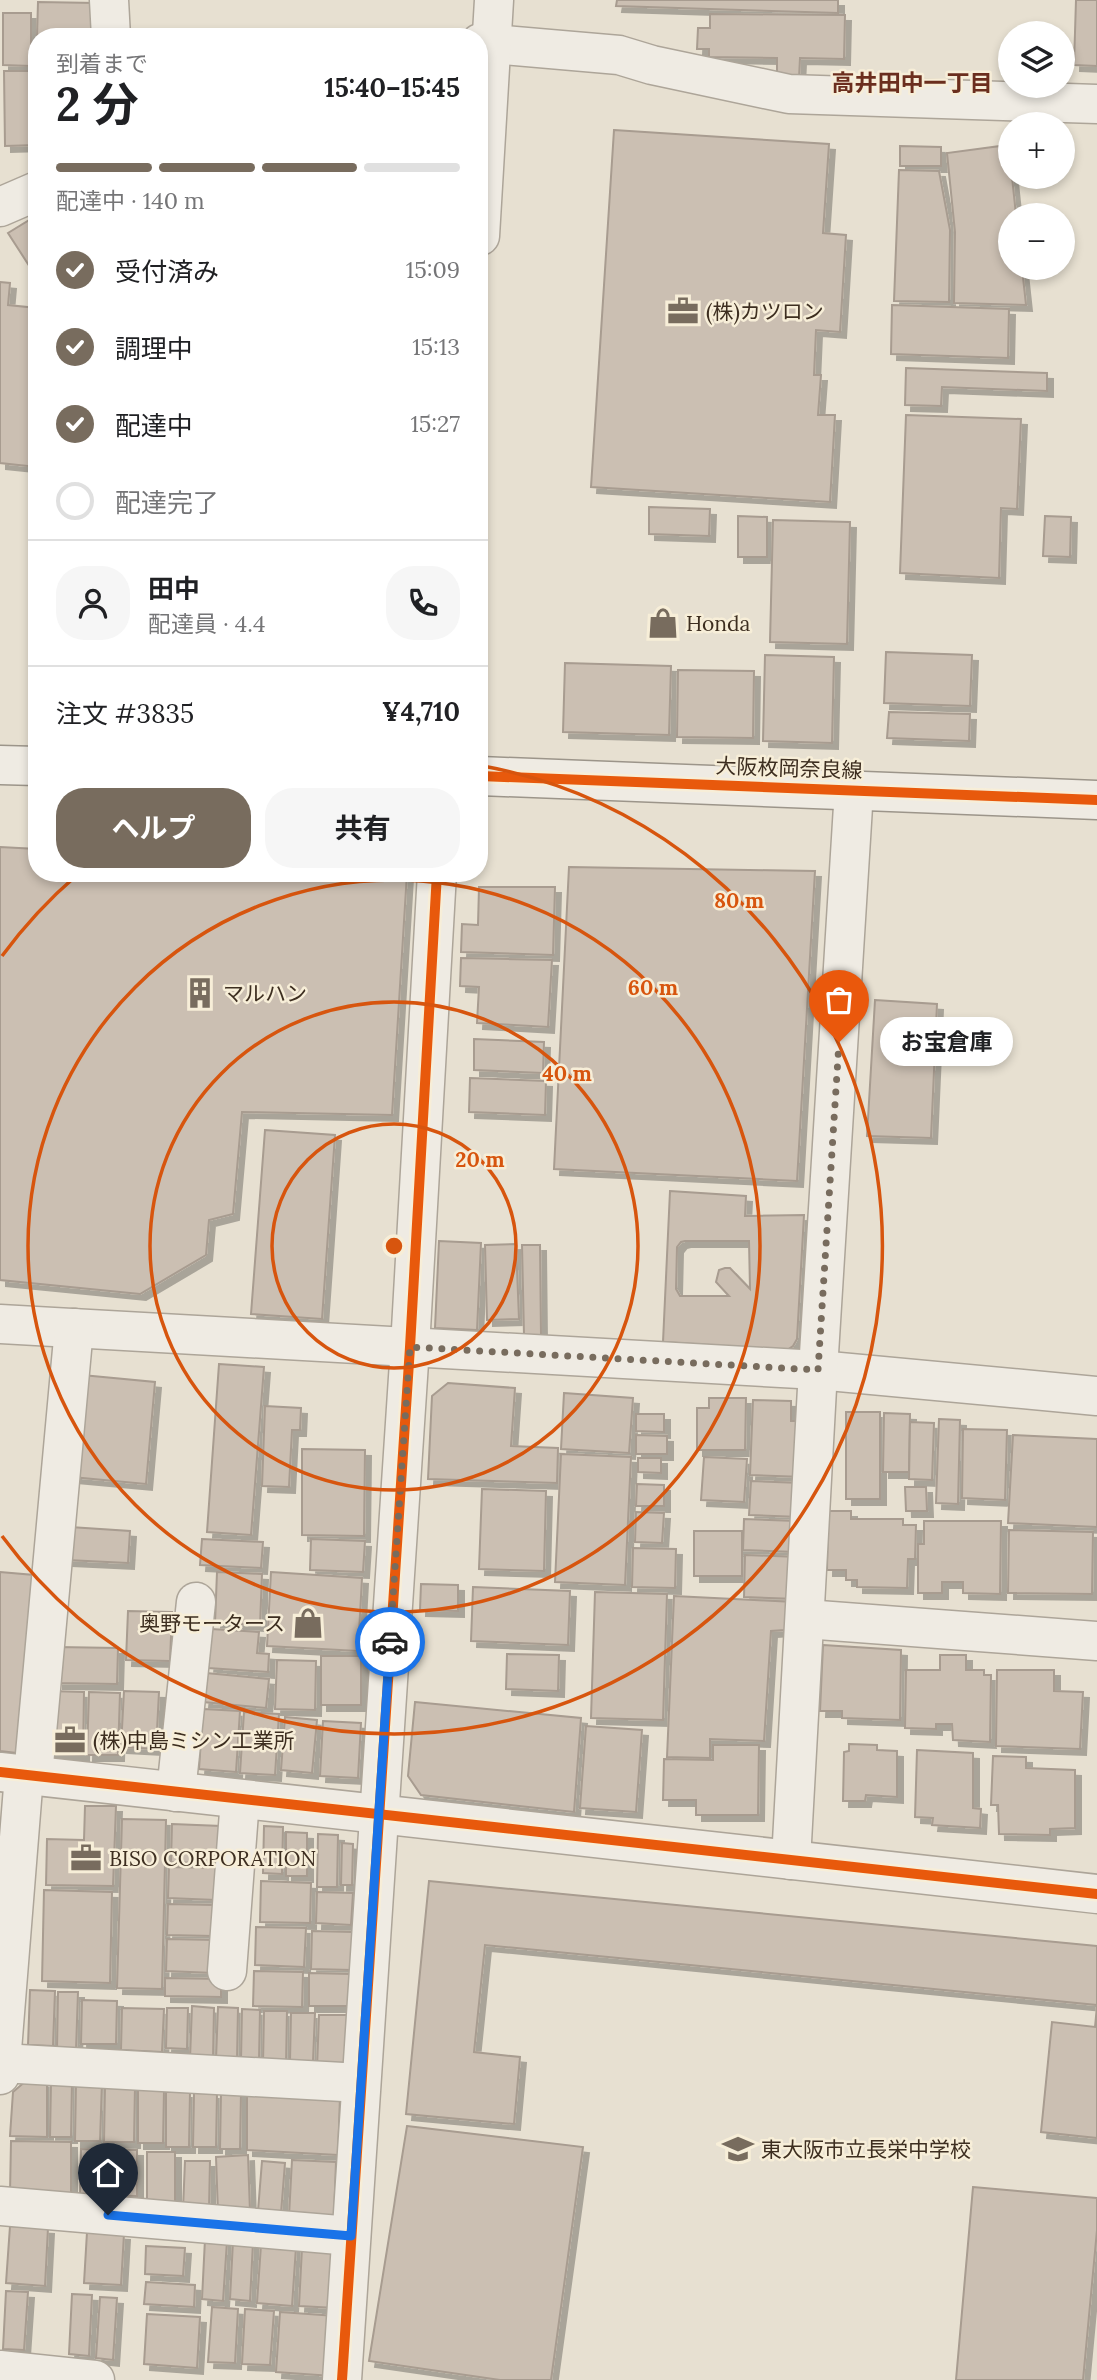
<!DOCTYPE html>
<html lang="ja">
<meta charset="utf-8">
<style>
body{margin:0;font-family:Lora,"Noto Sans JP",serif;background:#f6f6f6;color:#202124;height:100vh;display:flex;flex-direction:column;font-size:26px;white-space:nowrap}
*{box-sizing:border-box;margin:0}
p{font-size:23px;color:#757577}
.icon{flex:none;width:38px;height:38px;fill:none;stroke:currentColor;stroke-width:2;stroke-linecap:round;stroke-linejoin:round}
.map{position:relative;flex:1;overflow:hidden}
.details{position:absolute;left:28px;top:28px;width:460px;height:854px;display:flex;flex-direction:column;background:#fff;border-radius:28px;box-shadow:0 4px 10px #0003}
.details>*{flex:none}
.fabs{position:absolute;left:998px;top:21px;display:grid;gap:14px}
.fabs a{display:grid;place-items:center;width:77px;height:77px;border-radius:50%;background:#fff;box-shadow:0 4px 10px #0003;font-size:35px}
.pin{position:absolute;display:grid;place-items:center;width:60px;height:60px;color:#fff;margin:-72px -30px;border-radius:50% 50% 50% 0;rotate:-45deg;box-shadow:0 0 7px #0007}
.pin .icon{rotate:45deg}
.courier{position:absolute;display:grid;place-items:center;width:70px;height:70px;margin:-35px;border:5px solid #1a73e8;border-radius:50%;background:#fff;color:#222;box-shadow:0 2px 9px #0007}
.bubble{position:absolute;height:49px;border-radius:24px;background:#fff;box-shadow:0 4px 10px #0003;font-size:23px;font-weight:700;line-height:49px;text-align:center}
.head em{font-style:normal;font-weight:700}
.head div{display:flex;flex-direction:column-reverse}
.head{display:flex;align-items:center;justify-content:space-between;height:119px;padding:0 28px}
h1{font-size:46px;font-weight:700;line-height:52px}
.bar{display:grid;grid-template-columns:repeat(4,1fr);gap:10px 7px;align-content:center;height:84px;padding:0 28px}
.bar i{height:9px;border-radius:5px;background:#e0e0e0}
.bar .selected{background:#786c5e}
.bar p{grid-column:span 4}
.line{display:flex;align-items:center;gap:18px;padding:0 28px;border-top:2px solid #e0e0e0}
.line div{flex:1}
.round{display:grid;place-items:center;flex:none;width:74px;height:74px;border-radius:28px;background:#f6f6f6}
ol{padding:0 28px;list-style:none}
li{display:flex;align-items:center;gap:21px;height:77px}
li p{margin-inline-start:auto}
li .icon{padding:7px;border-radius:50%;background:#786c5e;color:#fff;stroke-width:4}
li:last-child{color:#757577}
li i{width:38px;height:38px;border:4px solid #e0e0e0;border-radius:50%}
.action{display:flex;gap:14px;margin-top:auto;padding:14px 28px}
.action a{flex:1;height:80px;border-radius:28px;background:#786c5e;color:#fff;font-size:28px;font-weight:700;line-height:80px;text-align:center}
.action a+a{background:#f6f6f6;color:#202124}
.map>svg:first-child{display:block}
.building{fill:#cbbfb2;stroke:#a89c90;stroke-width:2;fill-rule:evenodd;filter:url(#shadow)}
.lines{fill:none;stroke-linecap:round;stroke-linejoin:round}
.street-casing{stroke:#ada599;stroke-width:41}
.secondary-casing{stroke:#9c958a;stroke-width:41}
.street{stroke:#efebe3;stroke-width:38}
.secondary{stroke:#efebe3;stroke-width:38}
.cycleway-casing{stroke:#f7eed8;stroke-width:15}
.cycleway{stroke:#e8590c;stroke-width:10}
.done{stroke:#786c5e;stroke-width:7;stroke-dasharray:0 12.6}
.route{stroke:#1a73e8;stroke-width:9}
.ring{fill:none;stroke:#d7550e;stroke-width:3.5}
.labels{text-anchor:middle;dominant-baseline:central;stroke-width:5;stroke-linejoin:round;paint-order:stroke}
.poi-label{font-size:21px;fill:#3d2e20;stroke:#f7eed8;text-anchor:start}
.street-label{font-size:21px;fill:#3d2e20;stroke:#f7eed8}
.neighbourhood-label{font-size:23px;font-weight:bold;fill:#6b2e1e;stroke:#f7eed8}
.centre{fill:#d7550e;stroke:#f7eed8;stroke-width:3.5}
.ring-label{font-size:21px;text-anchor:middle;font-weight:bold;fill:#d7550e;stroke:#f7eed8;stroke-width:5;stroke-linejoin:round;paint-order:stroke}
</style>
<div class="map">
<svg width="1097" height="2380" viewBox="0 0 1097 2380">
<defs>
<filter id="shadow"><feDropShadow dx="6" dy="6" stdDeviation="0" flood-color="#0004"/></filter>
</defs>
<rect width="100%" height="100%" fill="#e7e0d1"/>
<g class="building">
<path d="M617,0H838V13L616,6Z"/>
<path d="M1076,0H1097V66L1074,65Z"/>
<path d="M38,2L96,3V37H37Z"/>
<path d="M3,13H31V66L3,65Z"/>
<path d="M710,14L845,15L844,59L800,58L799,78H777V58L709,57V49H697L698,28H710Z"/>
<path d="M4,71H37V145L5,146Z"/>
<path d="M614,130L829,144L823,233L846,235L840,332L816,330L814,375H821L818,415H835L830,502L591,487Z"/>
<path d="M1008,145L1010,177H1012L1016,215H1010V268H1022L1026,305L954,303L955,232L947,153Z"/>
<path d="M900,146L941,147V166H900Z"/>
<path d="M899,170L939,171L950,230L949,302L894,301Z"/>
<path d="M31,219L37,230V278L8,233Z"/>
<path d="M0,282L10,283L8,305L37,308V467L0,463Z"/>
<path d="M892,305L1009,309L1008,358L891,354Z"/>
<path d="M906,368L1047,373V391L942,387L941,406L905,405Z"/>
<path d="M906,415L1021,419L1017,509L1001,508L999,578L900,573Z"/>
<path d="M649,507L710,509L709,536L649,534Z"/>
<path d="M738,516L767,517V557H738Z"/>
<path d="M1045,516L1071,517L1070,557L1043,556Z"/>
<path d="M773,520L850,522L847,644L770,642Z"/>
<path d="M886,652L972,655L970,706L884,703Z"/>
<path d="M765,655L834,657L832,743L763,741Z"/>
<path d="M565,663L671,666L669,735L563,732Z"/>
<path d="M678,670L754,671L753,738L677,737Z"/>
<path d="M889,712L970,714L969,741L887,738Z"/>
<path d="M0,847L37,849V873H407L392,1115L242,1112L233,1214L209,1220L206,1255L140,1294L0,1280Z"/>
<path d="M569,867L815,871L797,1181L554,1169Z"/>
<path d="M479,887H555L553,955L461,952L462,924L478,925Z"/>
<path d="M461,958L552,960L548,1027L477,1023L479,987L460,986Z"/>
<path d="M875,1000L937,1004L931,1138L867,1136Z"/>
<path d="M474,1039L544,1042L543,1073L474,1070Z"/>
<path d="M470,1078L546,1081L545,1115L469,1112Z"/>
<path d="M265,1130L335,1135L322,1319L251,1314Z"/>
<path d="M670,1191L746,1196L745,1216L804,1215L797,1339L793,1346L787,1350L663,1342ZM685,1241H749L750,1289L730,1268H725L719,1270L716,1282L729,1296H680L676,1289L677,1247L681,1242Z"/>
<path d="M439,1241L481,1243L477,1330L435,1328Z"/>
<path d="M516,1244L519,1319L487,1320L485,1245Z"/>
<path d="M522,1245H540L541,1335H524Z"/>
<path d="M219,1364L264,1367L251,1535L207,1532Z"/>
<path d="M82,1375L155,1382L146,1484L72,1477Z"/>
<path d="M448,1383L515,1388L511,1446L558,1448L557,1483L428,1479L432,1396Z"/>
<path d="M564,1393L633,1398L629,1453L561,1449Z"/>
<path d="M709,1398H746L745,1450H697V1408H709Z"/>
<path d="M753,1400L791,1401V1421H805L804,1477L750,1475Z"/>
<path d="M265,1406L301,1408L300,1430H292L289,1487L262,1486Z"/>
<rect x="846" y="1412" width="34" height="87"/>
<path d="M884,1413L910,1414L909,1472H883Z"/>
<path d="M636,1414H664V1432L636,1431Z"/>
<path d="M939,1419L960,1420L958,1504L936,1503Z"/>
<path d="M910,1422L934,1423L932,1480L909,1479Z"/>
<path d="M963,1429L1007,1430L1005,1500L962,1498Z"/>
<path d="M636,1435L667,1436V1454H636Z"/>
<path d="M1013,1435L1097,1439V1527L1008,1523Z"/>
<path d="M302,1449L365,1450L364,1536L302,1535Z"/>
<path d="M561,1454L631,1457L625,1585L555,1582Z"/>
<path d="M704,1457L747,1459L744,1502L701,1500Z"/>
<path d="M638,1458H661V1473L638,1472Z"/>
<path d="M751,1481L801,1483L800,1517L749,1515Z"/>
<path d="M637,1484L664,1485V1506H636Z"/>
<path d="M905,1487H926L927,1511H906Z"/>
<path d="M482,1489L546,1491L544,1571L479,1569Z"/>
<path d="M828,1511H851V1519H903V1525H916L915,1559H908L907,1588L857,1587V1580H846V1570H827Z"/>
<path d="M636,1512L664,1513L662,1543L635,1542Z"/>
<path d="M744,1519L797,1521L796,1552L743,1550Z"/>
<path d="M924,1521H1001L1000,1594L963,1593V1582H942V1593H918V1544H924Z"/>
<path d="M70,1527L130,1531L128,1563L67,1560Z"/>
<path d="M1009,1530L1093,1532L1092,1594L1008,1593Z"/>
<rect x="694" y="1531" width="48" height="45"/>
<path d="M202,1539L263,1542L261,1568L200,1565Z"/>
<path d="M311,1539L365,1541L363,1572L310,1570Z"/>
<path d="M633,1548L676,1549L675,1588L632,1587Z"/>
<path d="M745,1555L799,1557L797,1599L744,1597Z"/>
<path d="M0,1572L34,1575L17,1753L0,1751Z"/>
<path d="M217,1572L262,1574L260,1625L215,1623Z"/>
<path d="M271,1572L362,1578L358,1651L267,1646Z"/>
<path d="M421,1584L458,1585V1611L420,1610Z"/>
<path d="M473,1587L570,1591L568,1645L471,1641Z"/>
<path d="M595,1592L667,1594L663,1720L591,1718Z"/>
<path d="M674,1596L795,1602L785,1630L771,1631L764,1741L710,1739V1758L667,1757Z"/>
<path d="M128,1611L172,1612L170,1661L126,1660Z"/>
<path d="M211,1629L259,1632L257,1653L269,1654L268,1672L208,1668Z"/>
<path d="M823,1645L901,1650L900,1720L842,1718V1711H820Z"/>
<path d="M57,1647L118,1648L117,1684L57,1683Z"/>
<path d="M507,1654L559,1655L558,1691L506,1689Z"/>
<path d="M940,1655H966V1670H984V1675H991L990,1742L953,1740L952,1724H936V1729L905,1728L906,1670H940Z"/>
<rect x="321" y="1656" width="40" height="49"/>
<path d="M277,1660L316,1661L315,1710L275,1709Z"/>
<path d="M997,1670H1054V1691L1083,1692L1080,1749L996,1746Z"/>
<path d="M206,1673L269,1679L266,1708L203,1702Z"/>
<path d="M49,1691L84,1692L83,1755L48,1754Z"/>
<path d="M124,1691L159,1692L156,1749L121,1747Z"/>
<path d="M89,1692L120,1693L118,1755H87Z"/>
<path d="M415,1702L581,1718L574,1812L421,1795L408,1776Z"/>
<path d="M203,1709L240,1711L236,1772L199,1769Z"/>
<path d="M244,1712L279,1714L275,1775L240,1773Z"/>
<path d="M285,1717L317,1720L312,1773L281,1770Z"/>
<path d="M323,1721L361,1723L358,1778L320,1776Z"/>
<path d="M586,1726L642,1730L636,1812L580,1808Z"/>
<path d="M849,1744L877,1745V1750L897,1751V1797L866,1795L865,1801H843L844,1752L849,1751Z"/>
<path d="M713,1745H759L758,1815H696V1800H663L664,1759L713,1760Z"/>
<path d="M917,1750L973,1753V1808L981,1809L980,1828L932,1825L933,1818L915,1817Z"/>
<path d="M993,1756L1026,1757V1768L1075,1770V1828L1050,1829V1835L999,1834L998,1805H991Z"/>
<path d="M85,1806H116L113,1886L46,1885L47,1839L84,1840Z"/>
<path d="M122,1819L166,1820L162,1989L117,1988Z"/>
<path d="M172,1824L221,1826L220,1864L171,1862Z"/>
<path d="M264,1826L283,1827L282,1874L263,1873Z"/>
<path d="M286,1832L307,1833V1876H286Z"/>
<path d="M318,1834L338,1835L337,1887H317Z"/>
<path d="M342,1843L353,1844L352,1885H341Z"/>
<path d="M169,1867L217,1868L216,1900L168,1898Z"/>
<path d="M261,1881L311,1883L310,1923L260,1922Z"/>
<path d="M429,1881L1097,1946V2005L485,1945L474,2052L520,2057L514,2124L406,2114Z"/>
<path d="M44,1890L112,1892L110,1983L42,1981Z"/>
<path d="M317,1892L353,1893L351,1925L316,1923Z"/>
<path d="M168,1904L214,1905L213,1936L167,1935Z"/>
<path d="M256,1927L306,1928L304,1967L255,1965Z"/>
<path d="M312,1931L353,1932L352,1970L311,1969Z"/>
<path d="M167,1939L216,1940L214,1973L166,1971Z"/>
<path d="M254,1971L303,1972L302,2007L253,2006Z"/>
<path d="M309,1973L351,1974V2006H309Z"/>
<path d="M165,1978L221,1979V1997L165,1996Z"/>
<path d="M30,1990L55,1991L53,2046L28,2045Z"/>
<path d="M58,1992H78L76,2050L57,2049Z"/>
<path d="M82,2000L117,2001L116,2044H81Z"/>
<path d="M192,2006L214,2008L213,2059H190Z"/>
<path d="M1097,2006V2138L1041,2132L1052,2022L1095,2027Z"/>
<path d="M218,2007L238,2008L237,2060L216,2059Z"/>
<path d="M122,2008L164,2009L162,2052L121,2050Z"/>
<path d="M167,2008H188L187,2049L166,2048Z"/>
<path d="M242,2009L260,2010L259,2060H241Z"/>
<path d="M264,2011H287L286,2065L263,2064Z"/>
<path d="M291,2013H315L313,2061H290Z"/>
<path d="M319,2015H355L345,2069L317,2068Z"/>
<path d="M27,2080L47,2082V2137L10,2136L13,2092Z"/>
<path d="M51,2082H72L71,2137H50Z"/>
<path d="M76,2082H102L100,2141H75Z"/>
<path d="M105,2086H135L134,2142H104Z"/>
<path d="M138,2089L164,2090L163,2143H138Z"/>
<path d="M247,2090L340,2097L338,2155L247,2150Z"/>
<path d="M166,2092H190L189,2147H166Z"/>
<path d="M221,2092H241L240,2149H220Z"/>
<path d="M194,2093H217L216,2147H193Z"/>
<path d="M407,2126L583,2147L551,2380H500L369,2361Z"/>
<path d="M11,2141L71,2142V2194L10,2193Z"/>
<path d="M81,2149L137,2150V2196L80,2195Z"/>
<rect x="147" y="2152" width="28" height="52"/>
<path d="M248,2155L250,2212L218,2213L216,2157Z"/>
<path d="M292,2160L336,2162L334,2218L289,2216Z"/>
<path d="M185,2161H210L209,2209H183Z"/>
<path d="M262,2161L285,2163L281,2213L258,2211Z"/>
<path d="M973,2187L1097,2198V2230L1083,2380H956Z"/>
<path d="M10,2226L48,2228L45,2286L6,2283Z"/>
<path d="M87,2232L124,2234L121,2285L84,2283Z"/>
<path d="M205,2239L227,2241L223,2301L202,2299Z"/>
<path d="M233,2241L253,2242L250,2301L230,2299Z"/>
<path d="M261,2245L296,2247L292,2306L257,2303Z"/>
<path d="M146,2246L185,2248L183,2276L145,2274Z"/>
<path d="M302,2248L330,2250L339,2258L336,2308L299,2306Z"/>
<path d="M146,2282L195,2285L194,2307L144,2304Z"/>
<path d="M6,2291L28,2292L24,2350L3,2349Z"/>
<path d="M72,2294L92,2295L89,2356L69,2354Z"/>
<path d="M100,2297L117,2298L113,2360L96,2358Z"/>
<path d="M212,2307L238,2309L235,2363L208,2362Z"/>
<path d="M245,2309L274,2311L270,2365L242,2364Z"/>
<path d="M280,2312L336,2316L332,2376L276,2372Z"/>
<path d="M147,2314L200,2317L197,2368L144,2364Z"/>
</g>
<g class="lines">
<defs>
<g id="street">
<path d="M109,0L111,37"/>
<path d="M480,43L619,55L652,65L789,94L1097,104"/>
<path d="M0,207L37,191"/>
<path d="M480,236L494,0"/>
<path d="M0,1324L818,1370L1097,1396"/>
<path d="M805,1619L1097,1641"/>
<path d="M0,1772L1097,1894"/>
<path d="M33,1776L74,1328"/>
<path d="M176,1792L196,1602"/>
<path d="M791,1860L818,1370L854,790"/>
<path d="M227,1971L240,1799"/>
<path d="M1,2063L361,2083"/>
<path d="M0,2075L24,1775"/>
<path d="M0,2206L351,2236"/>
<path d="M0,2370L95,2380"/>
<path d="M342,2380L410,1347L437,873"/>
</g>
<g id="secondary">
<path d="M0,765L37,766"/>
<path d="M480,776L1097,800"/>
</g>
</defs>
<use href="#street" class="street-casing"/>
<use href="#secondary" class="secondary-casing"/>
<use href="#street" class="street"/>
<use href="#secondary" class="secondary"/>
<defs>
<g id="cycleway">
<path d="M480,776L1097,800"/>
<path d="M0,1772L1097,1894"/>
<path d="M342,2380L410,1347L437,873"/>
</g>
</defs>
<use href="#cycleway" class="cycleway-casing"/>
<use href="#cycleway" class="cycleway"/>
</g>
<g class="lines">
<path class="done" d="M390,1642L410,1347L818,1370L839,1042"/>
<path class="route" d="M108,2215L351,2236L390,1642"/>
</g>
<g class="ring">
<circle cx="394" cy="1246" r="122"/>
<circle cx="394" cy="1246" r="244"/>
<circle cx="394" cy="1246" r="366"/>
<path d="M2 956A488 488 0 0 1 77 875M483 766A488 488 0 1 1 2 1536"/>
</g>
<defs>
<symbol id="office-bare" viewBox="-9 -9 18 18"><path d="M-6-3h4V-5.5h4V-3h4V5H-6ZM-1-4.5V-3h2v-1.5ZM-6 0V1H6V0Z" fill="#786c5e" stroke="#f7eed8" stroke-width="2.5" paint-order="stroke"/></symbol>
<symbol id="shop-bare" viewBox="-9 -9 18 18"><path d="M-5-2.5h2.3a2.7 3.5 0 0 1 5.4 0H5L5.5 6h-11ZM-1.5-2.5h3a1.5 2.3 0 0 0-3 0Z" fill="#786c5e" stroke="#f7eed8" stroke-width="2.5" paint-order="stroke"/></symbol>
<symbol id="building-bare" viewBox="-9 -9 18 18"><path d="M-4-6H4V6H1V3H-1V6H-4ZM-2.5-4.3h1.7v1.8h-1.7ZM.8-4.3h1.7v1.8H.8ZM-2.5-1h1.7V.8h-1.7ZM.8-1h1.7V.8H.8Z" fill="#786c5e" stroke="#f7eed8" stroke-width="2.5" paint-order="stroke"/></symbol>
<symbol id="school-bare" viewBox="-9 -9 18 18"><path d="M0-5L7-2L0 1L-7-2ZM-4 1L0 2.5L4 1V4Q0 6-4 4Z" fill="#786c5e" stroke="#f7eed8" stroke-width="2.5" paint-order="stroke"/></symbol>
</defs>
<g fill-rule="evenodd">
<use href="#office-bare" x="661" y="289" width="44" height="44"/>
<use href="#shop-bare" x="641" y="601" width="44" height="44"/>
<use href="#building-bare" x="178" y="971" width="44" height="44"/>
<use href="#shop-bare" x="286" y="1601" width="44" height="44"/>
<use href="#office-bare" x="48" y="1718" width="44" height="44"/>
<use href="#office-bare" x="64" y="1836" width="44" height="44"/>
<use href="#school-bare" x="716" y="2127" width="44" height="44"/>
</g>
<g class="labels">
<g class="poi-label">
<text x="706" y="311">(株)カツロン</text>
<text x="686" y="623">Honda</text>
<text x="223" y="993">マルハン</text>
<text x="285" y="1623" text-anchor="end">奥野モータース</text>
<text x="93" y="1740">(株)中島ミシン工業所</text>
<text x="109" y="1858">BISO CORPORATION</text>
<text x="761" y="2149">東大阪市立長栄中学校</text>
</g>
<g class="street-label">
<text transform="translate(789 768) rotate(2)">大阪枚岡奈良線</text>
</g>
<g class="neighbourhood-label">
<text x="912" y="82">高井田中一丁目</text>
</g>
</g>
<circle cx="394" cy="1246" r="10" class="centre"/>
<g class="ring-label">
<text x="739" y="908">80 m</text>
<text x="653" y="995">60 m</text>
<text x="567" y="1081">40 m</text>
<text x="480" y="1167">20 m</text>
</g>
</svg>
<div class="fabs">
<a><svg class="icon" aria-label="layers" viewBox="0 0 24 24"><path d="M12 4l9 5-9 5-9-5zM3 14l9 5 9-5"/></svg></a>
<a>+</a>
<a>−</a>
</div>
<div class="pin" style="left:839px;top:1042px;background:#ea580c"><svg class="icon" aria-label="bag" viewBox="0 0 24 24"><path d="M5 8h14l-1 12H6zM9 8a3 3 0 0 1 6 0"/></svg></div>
<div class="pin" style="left:108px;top:2215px;background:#1f2937"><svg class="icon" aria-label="home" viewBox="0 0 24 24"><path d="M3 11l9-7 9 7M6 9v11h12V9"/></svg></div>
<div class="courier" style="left:390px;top:1642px"><svg class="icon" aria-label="car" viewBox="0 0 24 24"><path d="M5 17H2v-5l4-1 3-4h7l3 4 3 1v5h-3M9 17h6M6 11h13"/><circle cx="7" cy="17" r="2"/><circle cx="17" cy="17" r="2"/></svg></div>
<div class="bubble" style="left:880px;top:1017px;width:133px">お宝倉庫</div>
<section class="details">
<div class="head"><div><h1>2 分</h1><p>到着まで</p></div><em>15:40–15:45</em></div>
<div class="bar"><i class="selected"></i><i class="selected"></i><i class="selected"></i><i></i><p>配達中 · 140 m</p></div>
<ol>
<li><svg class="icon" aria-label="check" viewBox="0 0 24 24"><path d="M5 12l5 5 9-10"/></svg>受付済み<p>15:09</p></li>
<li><svg class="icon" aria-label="check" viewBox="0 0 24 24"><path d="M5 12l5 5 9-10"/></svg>調理中<p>15:13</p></li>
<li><svg class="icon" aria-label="check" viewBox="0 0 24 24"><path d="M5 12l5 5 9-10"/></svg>配達中<p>15:27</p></li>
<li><i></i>配達完了</li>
</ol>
<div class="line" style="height:126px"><a class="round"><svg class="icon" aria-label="person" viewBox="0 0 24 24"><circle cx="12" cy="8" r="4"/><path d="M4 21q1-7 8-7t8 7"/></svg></a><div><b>田中</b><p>配達員 · 4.4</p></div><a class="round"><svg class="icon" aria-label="phone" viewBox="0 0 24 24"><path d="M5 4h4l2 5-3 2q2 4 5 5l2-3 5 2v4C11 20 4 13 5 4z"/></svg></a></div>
<div class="line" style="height:91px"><div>注文 #3835</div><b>¥4,710</b></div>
<div class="action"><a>ヘルプ</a><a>共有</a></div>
</section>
</div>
